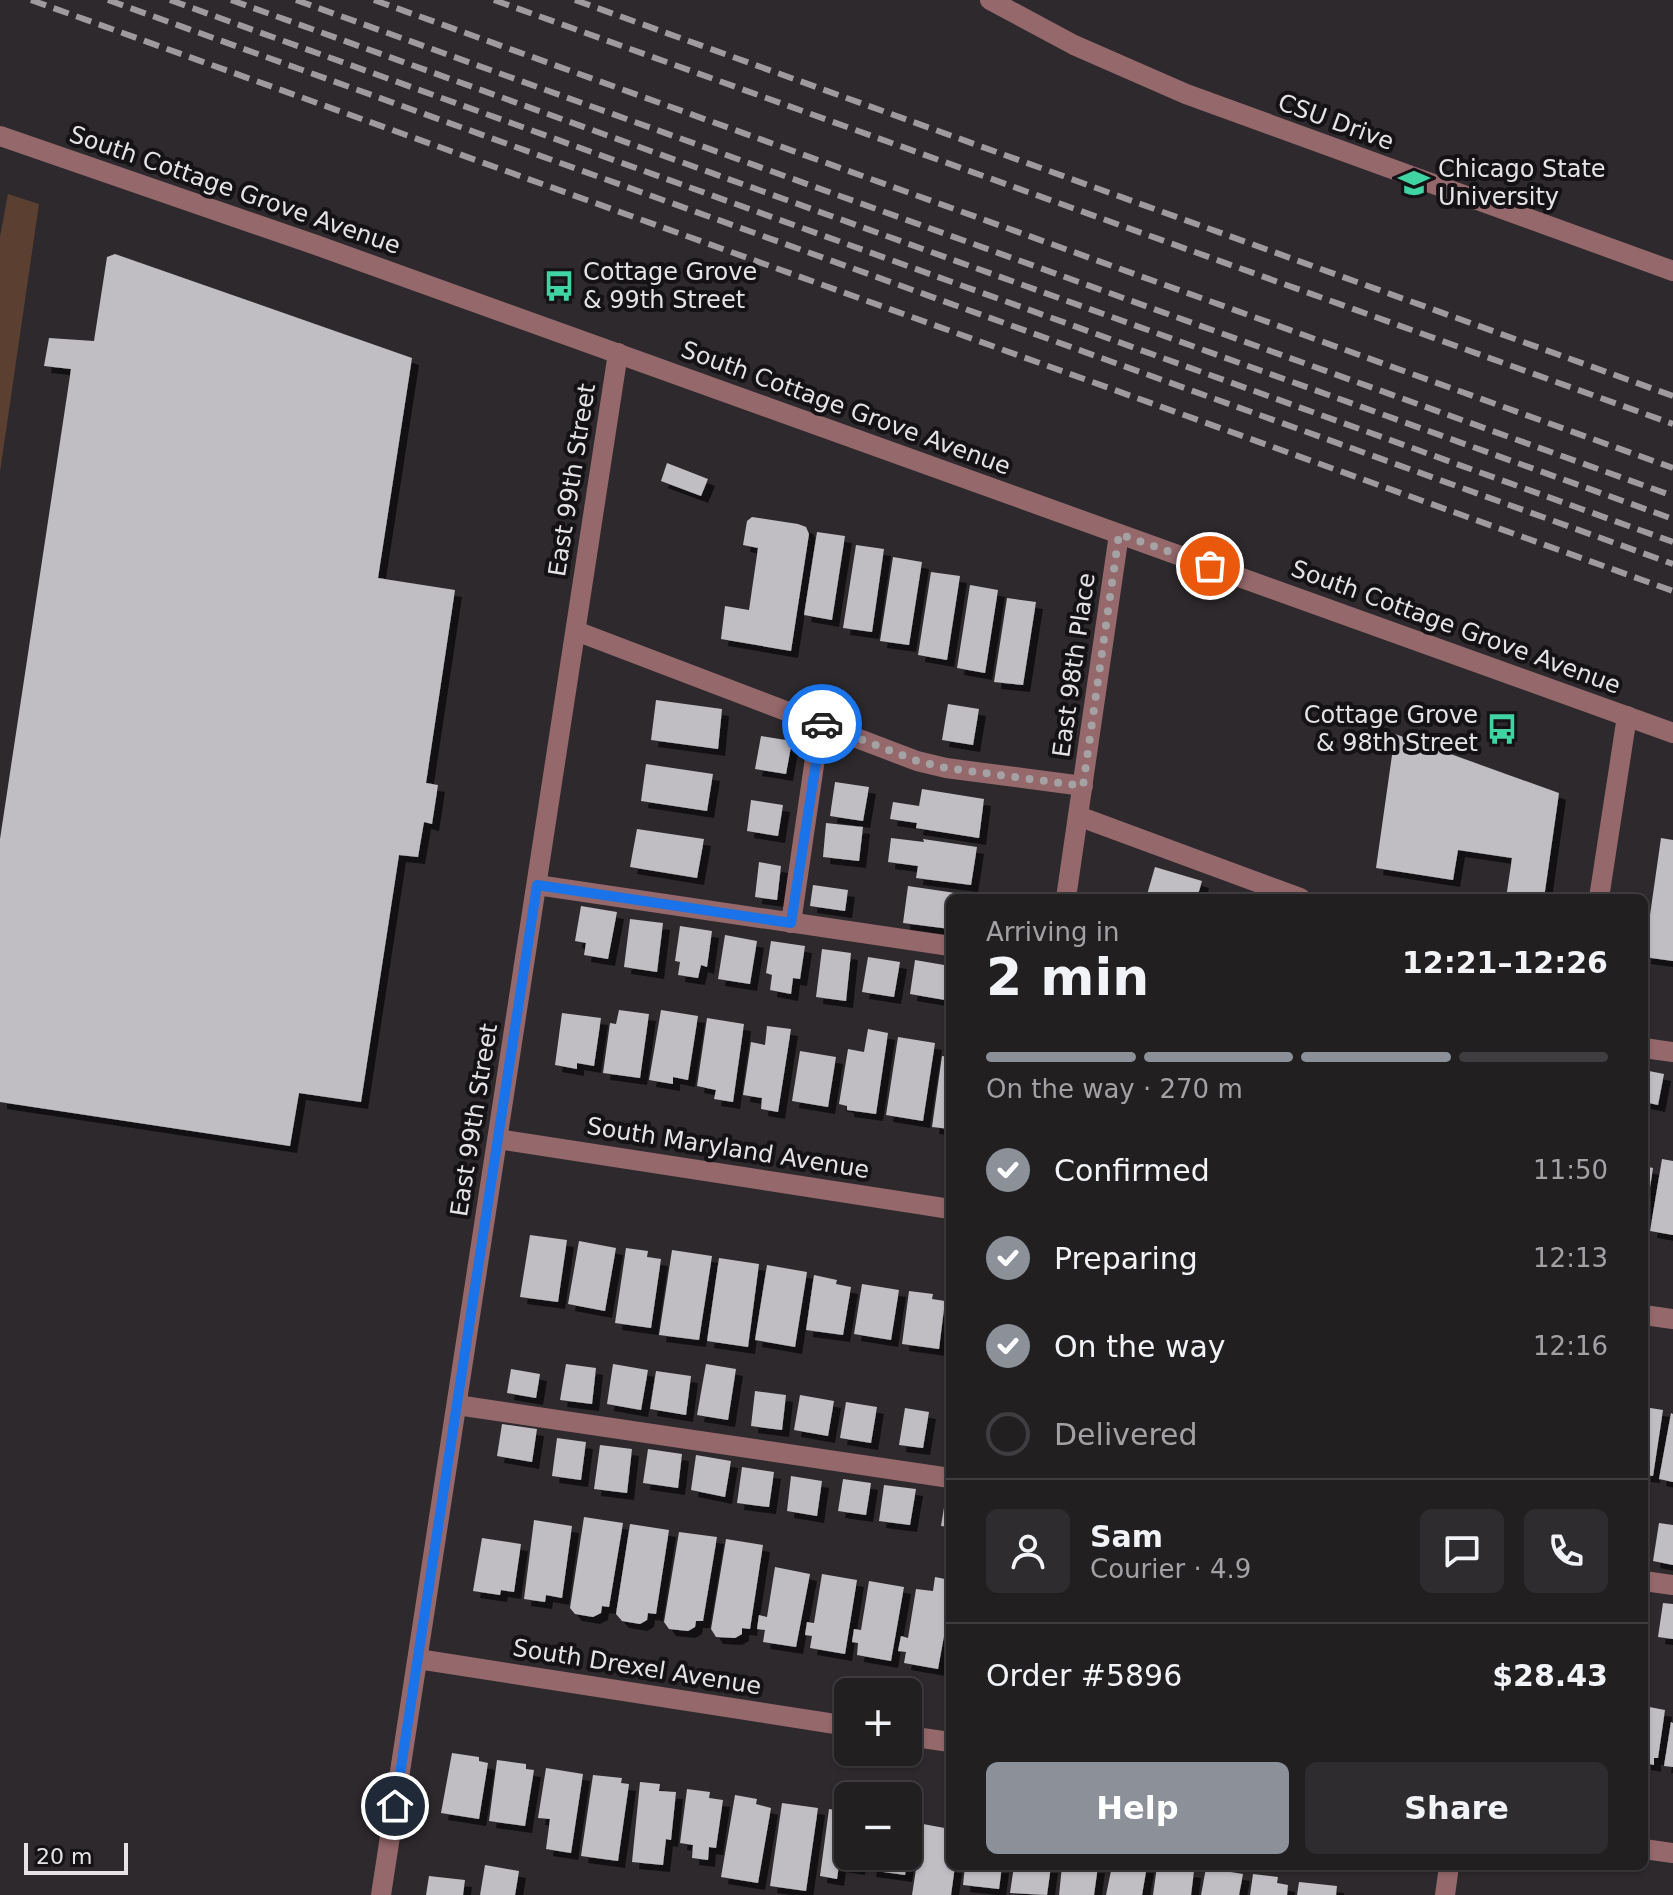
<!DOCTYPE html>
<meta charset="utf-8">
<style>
body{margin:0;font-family:"DejaVu Sans",sans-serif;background:#2e2c2e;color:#f1f3f6;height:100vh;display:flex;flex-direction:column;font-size:30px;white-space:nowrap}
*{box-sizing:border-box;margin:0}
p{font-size:26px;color:#a2a2a5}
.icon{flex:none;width:44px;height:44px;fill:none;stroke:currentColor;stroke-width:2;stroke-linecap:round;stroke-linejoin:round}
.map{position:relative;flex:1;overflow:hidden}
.details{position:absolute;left:946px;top:894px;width:702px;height:976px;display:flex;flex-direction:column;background:#221f21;border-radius:12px;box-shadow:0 2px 6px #0004,0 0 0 2px #3f3d3f}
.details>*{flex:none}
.tools{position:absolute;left:834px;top:1678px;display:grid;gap:16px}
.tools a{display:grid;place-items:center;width:88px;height:88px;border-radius:12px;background:#221f21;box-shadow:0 2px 6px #0004,0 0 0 2px #3f3d3f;font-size:40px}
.scale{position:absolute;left:24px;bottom:20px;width:104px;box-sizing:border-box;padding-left:8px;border:4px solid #e6e3e5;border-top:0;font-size:22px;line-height:28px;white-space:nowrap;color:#e6e3e5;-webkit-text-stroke:6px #141214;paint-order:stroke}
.pin{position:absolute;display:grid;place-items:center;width:68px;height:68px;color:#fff;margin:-34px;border:4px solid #fff;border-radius:50%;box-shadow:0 2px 8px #0007}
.courier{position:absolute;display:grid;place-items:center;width:80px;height:80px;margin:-40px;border:6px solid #1a73e8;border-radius:50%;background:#fff;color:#222;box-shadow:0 2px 10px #0007}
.summary em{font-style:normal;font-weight:700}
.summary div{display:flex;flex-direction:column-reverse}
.summary{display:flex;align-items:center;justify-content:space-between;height:136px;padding:0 40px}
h1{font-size:52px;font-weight:700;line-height:60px}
.bar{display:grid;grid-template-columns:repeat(4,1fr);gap:12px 8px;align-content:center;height:96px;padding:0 40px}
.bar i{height:10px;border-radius:6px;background:#3f3d3f}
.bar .on{background:#8c9099}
.bar p{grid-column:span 4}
.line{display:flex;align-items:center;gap:20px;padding:0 40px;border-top:2px solid #3f3d3f}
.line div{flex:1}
.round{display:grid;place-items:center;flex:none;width:84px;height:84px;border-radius:12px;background:#2e2c2e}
ol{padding:0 40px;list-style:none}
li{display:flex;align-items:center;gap:24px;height:88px}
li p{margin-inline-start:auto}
li .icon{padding:8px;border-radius:50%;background:#8c9099;color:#fff;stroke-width:4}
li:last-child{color:#a2a2a5}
li i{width:44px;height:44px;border:4px solid #3f3d3f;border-radius:50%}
.cta{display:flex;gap:16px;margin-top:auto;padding:16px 40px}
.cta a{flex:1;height:92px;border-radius:12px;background:#8c9099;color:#fff;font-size:32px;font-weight:700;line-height:92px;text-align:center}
.cta a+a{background:#2e2c2e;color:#f1f3f6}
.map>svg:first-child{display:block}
.green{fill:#5b4031}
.building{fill:#c0bec3;filter:url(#shadow)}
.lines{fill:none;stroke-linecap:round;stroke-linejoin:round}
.minor{stroke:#95686b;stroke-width:20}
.rail{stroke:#9e9a9d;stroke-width:6;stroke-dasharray:16 8;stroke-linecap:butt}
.done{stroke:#a5a2a4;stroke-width:8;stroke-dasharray:0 14.4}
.route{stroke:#1a73e8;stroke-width:10}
.labels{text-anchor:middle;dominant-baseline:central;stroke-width:8;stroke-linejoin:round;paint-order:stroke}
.street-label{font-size:24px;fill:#e6e3e5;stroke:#141214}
.poi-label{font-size:24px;fill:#e6e3e5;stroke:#141214;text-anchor:start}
</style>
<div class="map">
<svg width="1673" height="1895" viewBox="0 0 1673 1895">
<defs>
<filter id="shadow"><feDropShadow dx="7" dy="7" stdDeviation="0" flood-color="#0009"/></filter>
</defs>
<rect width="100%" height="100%" fill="#2d292c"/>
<path class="green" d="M8,194L39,204L0,472V237Z"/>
<g class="building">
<path d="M115,254L412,358L378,578L455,590L426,783L438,785L432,824L424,822L418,857L399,855L361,1102L299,1093L290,1146L0,1102V839L71,369L44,366L49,338L94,341L107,257Z"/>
<path d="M667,463L708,479L701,496L661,481Z"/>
<path d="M752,517L798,524L806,527L809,534L791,651L721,639L725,606L749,610L758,548L743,545L747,521Z"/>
<path d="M817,532L845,536L832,620L804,615Z"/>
<path d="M856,545L884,549L872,632L843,628Z"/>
<path d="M893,557L922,562L909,645L880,641Z"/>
<path d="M931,572L960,576L947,660L918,655Z"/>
<path d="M970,585L998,590L985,673L957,668Z"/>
<path d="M1007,598L1036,602L1023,685L994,682Z"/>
<path d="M656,700L722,709L718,749L651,740Z"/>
<path d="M948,704L979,709L973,745L942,740Z"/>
<path d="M1395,734L1559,793L1544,898H1506L1512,858L1458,850L1453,880L1376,868Z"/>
<path d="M761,736L792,741L786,774L755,769Z"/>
<path d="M646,764L713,774L707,811L641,801Z"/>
<path d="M835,782L869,787L863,821L830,816Z"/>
<path d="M922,789L984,799L979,838L916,828L917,823L890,819L893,802L919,806Z"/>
<path d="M751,800L783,805L778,836L747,831Z"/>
<path d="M826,823L863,827L859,861L823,857Z"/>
<path d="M637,829L704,839L697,878L630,867Z"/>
<path d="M891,838L924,842L923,839L977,847L971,885L916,878L918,866L888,862Z"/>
<path d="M1661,838L1673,840V961L1644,957Z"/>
<path d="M759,862L781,866L777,900L755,897Z"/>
<path d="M1155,867L1202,881L1197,898H1146Z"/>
<path d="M813,885L848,890L845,911L810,906Z"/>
<path d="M908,886L969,895L968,898H950V929L903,923Z"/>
<path d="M581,906L617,912L608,959L584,955L586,943L575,941Z"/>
<path d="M630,919L663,923L657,972L624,967Z"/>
<path d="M680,926L712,931L707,967L701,965L698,978L678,975L680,962L675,961Z"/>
<path d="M725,935L757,941L750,984L718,979Z"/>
<path d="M771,941L805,946L800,979L793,978L791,994L770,990L772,975L766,973Z"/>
<path d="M822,949L851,953L846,1001L816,997Z"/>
<path d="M868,957L900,962L894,997L862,992Z"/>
<path d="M915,960L950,966L945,1000L910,994Z"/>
<path d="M619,1010L649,1014L640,1078L603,1073L610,1023L616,1024Z"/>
<path d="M661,1010L698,1016L688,1080L673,1077V1084L649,1080Z"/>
<path d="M562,1013L601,1018L594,1066L577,1063V1069L555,1065Z"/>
<path d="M707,1018L744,1024L733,1102L714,1099L716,1090L697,1086Z"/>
<path d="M767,1026L791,1029L778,1112L761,1109L762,1098L743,1095L751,1042L765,1045Z"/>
<path d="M868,1029L888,1033L876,1114L847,1110V1106L839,1104L848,1049L864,1052Z"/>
<path d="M898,1037L935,1043L923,1121L886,1115Z"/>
<path d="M800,1051L836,1057L828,1107L792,1101Z"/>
<path d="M942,1056L950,1057V1129L932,1127Z"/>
<path d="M1644,1070L1664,1074L1658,1105L1644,1102Z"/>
<path d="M1662,1159L1673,1161V1235L1650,1231Z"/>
<path d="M1644,1166L1653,1168L1646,1214H1644Z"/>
<path d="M530,1235L567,1240L558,1302L520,1297Z"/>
<path d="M579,1241L616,1248L605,1311L568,1304Z"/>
<path d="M626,1248L648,1251L647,1257L661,1259L651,1328L615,1323Z"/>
<path d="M672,1250L712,1256L699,1340L659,1335Z"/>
<path d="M719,1258L759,1264L748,1347L707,1341Z"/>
<path d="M767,1265L807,1272L795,1347L755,1340Z"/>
<path d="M814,1275L837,1280L836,1284L851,1287L843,1335L806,1330Z"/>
<path d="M862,1284L899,1290L891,1340L854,1334Z"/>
<path d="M909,1291L933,1294L932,1299L945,1301L939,1349L902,1344Z"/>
<path d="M566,1364L596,1368L592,1404L560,1400Z"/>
<path d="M613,1364L648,1370L641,1410L607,1404Z"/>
<path d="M706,1364L736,1369L728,1420L697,1415Z"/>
<path d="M511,1369L540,1374L536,1398L507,1393Z"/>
<path d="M656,1371L691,1376L686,1415L650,1409Z"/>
<path d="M755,1391L786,1395L782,1430L751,1426Z"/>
<path d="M800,1395L834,1401L828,1436L794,1430Z"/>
<path d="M846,1402L877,1407L871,1443L840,1438Z"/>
<path d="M1644,1407L1663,1410L1653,1476L1644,1475Z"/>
<path d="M905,1408L929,1412L923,1448L899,1445Z"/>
<path d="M1671,1413L1673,1414V1482L1659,1479Z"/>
<path d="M502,1424L537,1429L532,1462L497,1456Z"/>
<path d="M557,1438L586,1442L581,1480L552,1476Z"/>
<path d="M600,1445L632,1449L627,1493L594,1489Z"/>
<path d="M648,1449L682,1454L678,1488L643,1483Z"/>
<path d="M696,1455L731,1461L725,1497L691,1490Z"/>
<path d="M742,1467L774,1472L769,1507L737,1503Z"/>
<path d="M791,1476L822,1481L817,1516L787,1511Z"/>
<path d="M843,1479L871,1483L866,1515L838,1511Z"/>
<path d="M884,1485L916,1489L910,1525L879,1521Z"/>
<path d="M946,1495H950V1527L941,1526Z"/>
<path d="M584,1517L623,1523L609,1607L602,1606L601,1613L593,1617L575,1614L570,1608Z"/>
<path d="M534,1520L572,1526L562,1598L546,1595L545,1602L524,1599Z"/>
<path d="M1659,1523L1673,1525V1565L1653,1561Z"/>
<path d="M630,1524L669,1530L656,1614L648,1613L647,1620L640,1624L622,1621L616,1614Z"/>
<path d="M679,1532L717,1537L703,1621H696L695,1627L688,1631L669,1629L664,1622Z"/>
<path d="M482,1538L521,1544L514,1592L501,1590L500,1595L473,1591Z"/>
<path d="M726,1539L763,1545L750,1629L742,1628V1634L735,1638L716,1637L711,1629Z"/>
<path d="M775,1567L810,1574L796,1647L763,1642L765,1630L757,1629L759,1615L767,1617Z"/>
<path d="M822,1574L857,1580L845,1654L810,1648L812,1636L805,1635L807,1622L814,1623Z"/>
<path d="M935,1577L950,1580V1603L938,1669L904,1663L906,1652L898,1651L901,1636L908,1638L916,1589L933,1591Z"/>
<path d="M869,1581L904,1587L891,1661L857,1655L858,1643L852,1642L854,1629L861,1630Z"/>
<path d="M1663,1603L1673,1604V1639L1658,1637Z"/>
<path d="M1644,1706L1665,1710L1658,1758H1654V1765L1644,1763Z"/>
<path d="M1671,1722L1673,1723V1767L1664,1766Z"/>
<path d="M452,1753L479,1757V1761L488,1763L479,1819L441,1813Z"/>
<path d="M497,1760L526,1764V1769L534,1770L525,1826L489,1821Z"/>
<path d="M546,1768L583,1774L571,1853L546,1849L550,1819L538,1818Z"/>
<path d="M593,1775L622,1778L621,1783L629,1784L618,1861L581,1856Z"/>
<path d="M640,1782L660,1784L659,1791L676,1792L671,1840L666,1839L663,1865L632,1862Z"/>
<path d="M687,1789L710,1792L709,1798L723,1800L716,1848L709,1847L708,1860L692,1858L693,1845L680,1843Z"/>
<path d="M735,1795L757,1799L756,1804L771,1808L758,1883L721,1877Z"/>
<path d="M782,1803L818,1808L806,1891L770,1886Z"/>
<path d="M829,1809L848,1812V1856H860L858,1868L839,1865L837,1879L820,1876Z"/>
<path d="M923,1824L950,1829V1866H955L951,1895H912Z"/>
<path d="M871,1856H908L905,1875L869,1870Z"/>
<path d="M485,1865L519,1871L515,1895H480Z"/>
<path d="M965,1866H1002L999,1889L963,1885Z"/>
<path d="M1014,1866H1051L1047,1895L1010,1893Z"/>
<path d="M1062,1866H1098L1094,1895H1059Z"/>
<path d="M1112,1866H1147L1142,1895H1106Z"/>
<path d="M1157,1866L1194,1871L1191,1895H1153Z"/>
<path d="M1206,1868L1243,1874L1239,1895H1201Z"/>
<path d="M1253,1874L1278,1877L1277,1883L1288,1885L1287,1895H1250Z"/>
<path d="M429,1876L465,1880L463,1895H426Z"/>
<path d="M1299,1882L1337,1886L1336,1895H1297Z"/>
</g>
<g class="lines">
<g class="minor">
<path d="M990,0L1074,45L1186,94L1673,271"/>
<path d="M0,136L316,245L1673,733"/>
<path d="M576,631L917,761L946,768L1083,786"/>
<path d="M1078,816L1300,898"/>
<path d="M537,885L950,946"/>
<path d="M1066,898L1119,534"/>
<path d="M1599,898L1627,716"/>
<path d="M791,923L820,724"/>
<path d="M1644,1048L1673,1052"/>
<path d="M498,1139L950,1209"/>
<path d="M1644,1315L1673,1319"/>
<path d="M457,1405L950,1478"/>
<path d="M1644,1581L1673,1585"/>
<path d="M418,1659L848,1726"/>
<path d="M908,1736L950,1742"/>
<path d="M1644,1849L1673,1853"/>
<path d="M381,1895L618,353"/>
<path d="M1445,1895L1449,1866"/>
</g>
<g class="rail">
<path d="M31,0L1673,591"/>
<path d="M108,0L1673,564"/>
<path d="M170,0L1673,542"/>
<path d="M231,0L1673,519"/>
<path d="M296,0L1673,496"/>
<path d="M374,0L1673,468"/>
<path d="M494,0L1673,424"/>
<path d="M575,0L1673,396"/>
</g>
</g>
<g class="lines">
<path class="done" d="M822,724L917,761L946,768L1083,786L1119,534L1210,566"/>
<path class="route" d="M395,1806L537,885L791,923L822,724"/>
</g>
<defs>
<symbol id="university-bare" viewBox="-9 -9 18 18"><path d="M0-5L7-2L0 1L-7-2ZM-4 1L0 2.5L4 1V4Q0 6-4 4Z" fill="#3fd4a2" stroke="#141214" stroke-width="2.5" paint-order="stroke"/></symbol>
<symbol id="bus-bare" viewBox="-9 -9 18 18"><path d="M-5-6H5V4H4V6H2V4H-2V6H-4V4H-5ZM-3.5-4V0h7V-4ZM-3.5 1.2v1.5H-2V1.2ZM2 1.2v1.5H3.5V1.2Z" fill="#3fd4a2" stroke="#141214" stroke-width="2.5" paint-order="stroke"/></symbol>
</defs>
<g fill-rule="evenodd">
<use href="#university-bare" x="1392" y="161" width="44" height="44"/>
<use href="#bus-bare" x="537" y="264" width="44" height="44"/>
<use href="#bus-bare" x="1480" y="707" width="44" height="44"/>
</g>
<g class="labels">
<g class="street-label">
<text transform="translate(1336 122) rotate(20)">CSU Drive</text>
<text transform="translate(235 190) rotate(19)">South Cottage Grove Avenue</text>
<text transform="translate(846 408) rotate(20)">South Cottage Grove Avenue</text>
<text transform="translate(572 480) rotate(-81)">East 99th Street</text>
<text transform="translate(1456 627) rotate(20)">South Cottage Grove Avenue</text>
<text transform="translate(1074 665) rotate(-82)">East 98th Place</text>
<text transform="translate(474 1120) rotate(-81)">East 99th Street</text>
<text transform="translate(728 1148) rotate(9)">South Maryland Avenue</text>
<text transform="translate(637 1667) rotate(9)">South Drexel Avenue</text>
</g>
<g class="poi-label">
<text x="1438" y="169">Chicago State<tspan x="1438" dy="28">University</tspan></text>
<text x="583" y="272">Cottage Grove<tspan x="583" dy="28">&amp; 99th Street</tspan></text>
<text x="1478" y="715" text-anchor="end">Cottage Grove<tspan x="1478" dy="28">&amp; 98th Street</tspan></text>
</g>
</g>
</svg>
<div class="tools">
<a>+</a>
<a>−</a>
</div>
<div class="scale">20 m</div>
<div class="pin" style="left:1210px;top:566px;background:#ea580c"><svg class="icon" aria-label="bag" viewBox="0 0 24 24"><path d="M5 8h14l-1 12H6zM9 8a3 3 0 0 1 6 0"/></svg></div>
<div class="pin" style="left:395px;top:1806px;background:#1f2937"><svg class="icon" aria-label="home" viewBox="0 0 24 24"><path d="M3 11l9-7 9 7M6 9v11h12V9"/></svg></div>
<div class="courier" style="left:822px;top:724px"><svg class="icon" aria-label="car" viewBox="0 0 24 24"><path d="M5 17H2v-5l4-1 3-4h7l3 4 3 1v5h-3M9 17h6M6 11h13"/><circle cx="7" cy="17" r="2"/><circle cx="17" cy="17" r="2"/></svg></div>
<section class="details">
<div class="summary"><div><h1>2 min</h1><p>Arriving in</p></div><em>12:21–12:26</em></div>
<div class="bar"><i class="on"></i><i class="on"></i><i class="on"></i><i></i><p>On the way · 270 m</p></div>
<ol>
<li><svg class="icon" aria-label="check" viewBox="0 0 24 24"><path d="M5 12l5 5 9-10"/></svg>Confirmed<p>11:50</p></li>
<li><svg class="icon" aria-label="check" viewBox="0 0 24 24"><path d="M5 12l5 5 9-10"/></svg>Preparing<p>12:13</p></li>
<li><svg class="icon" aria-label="check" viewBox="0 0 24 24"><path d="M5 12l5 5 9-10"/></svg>On the way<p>12:16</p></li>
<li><i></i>Delivered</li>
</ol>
<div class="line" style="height:144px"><a class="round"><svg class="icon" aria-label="person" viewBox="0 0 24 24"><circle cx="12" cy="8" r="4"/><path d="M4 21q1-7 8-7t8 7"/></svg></a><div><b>Sam</b><p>Courier · 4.9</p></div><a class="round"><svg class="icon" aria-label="chat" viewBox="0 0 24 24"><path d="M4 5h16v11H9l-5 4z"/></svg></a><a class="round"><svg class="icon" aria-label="phone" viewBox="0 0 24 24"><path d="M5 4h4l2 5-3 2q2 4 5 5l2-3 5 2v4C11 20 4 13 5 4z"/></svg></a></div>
<div class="line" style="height:104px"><div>Order #5896</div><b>$28.43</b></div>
<div class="cta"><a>Help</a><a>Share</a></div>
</section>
</div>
